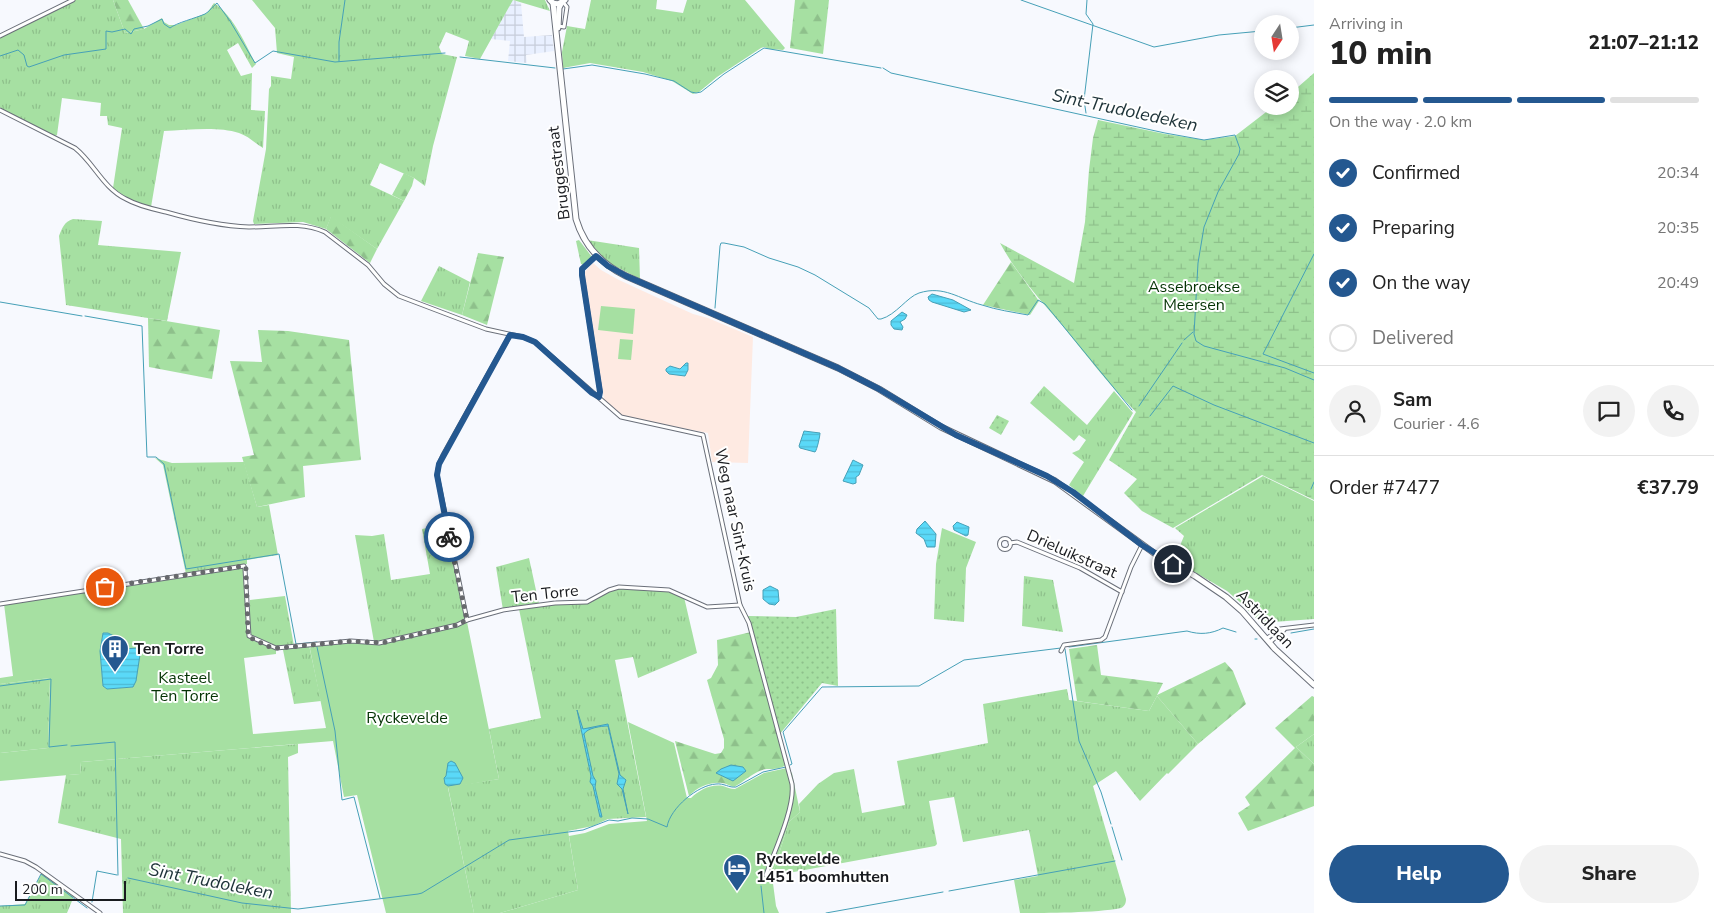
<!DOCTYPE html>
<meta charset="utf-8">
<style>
body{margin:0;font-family:"Nunito Sans",sans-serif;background:#f2f2f2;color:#222;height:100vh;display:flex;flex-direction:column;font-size:19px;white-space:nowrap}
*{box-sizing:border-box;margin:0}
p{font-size:16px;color:#767676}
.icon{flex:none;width:28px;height:28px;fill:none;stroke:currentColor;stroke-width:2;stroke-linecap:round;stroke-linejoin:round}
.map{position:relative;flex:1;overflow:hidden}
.side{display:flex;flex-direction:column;background:#fff;width:400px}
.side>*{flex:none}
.needle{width:32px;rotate:192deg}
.buttons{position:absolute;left:1254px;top:15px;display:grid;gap:10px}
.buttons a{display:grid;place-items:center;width:45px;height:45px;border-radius:50%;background:#fff;box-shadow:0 2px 12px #0003;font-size:25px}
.scale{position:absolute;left:15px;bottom:12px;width:111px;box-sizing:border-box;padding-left:5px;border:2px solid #191b1f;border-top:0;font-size:14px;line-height:18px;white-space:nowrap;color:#191b1f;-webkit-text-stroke:4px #fff;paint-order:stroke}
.pin{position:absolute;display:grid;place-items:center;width:42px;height:42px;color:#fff;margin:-21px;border:2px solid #fff;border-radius:50%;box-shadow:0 1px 5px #0007}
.courier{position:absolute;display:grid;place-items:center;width:50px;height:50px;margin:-25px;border:4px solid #245890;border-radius:50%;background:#fff;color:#222;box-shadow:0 1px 6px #0007}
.head em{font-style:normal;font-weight:800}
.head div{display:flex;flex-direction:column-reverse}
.head{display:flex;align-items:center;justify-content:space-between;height:85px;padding:0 15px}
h1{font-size:32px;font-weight:800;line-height:38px}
.bar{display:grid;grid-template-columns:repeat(4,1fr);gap:8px 5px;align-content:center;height:60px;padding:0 15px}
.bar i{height:6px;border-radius:4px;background:#e0e0e0}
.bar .active{background:#245890}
.bar p{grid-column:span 4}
.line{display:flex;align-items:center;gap:12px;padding:0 15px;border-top:1px solid #e0e0e0}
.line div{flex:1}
.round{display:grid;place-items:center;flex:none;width:52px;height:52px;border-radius:26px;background:#f2f2f2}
ol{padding:0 15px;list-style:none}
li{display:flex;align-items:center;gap:15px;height:55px}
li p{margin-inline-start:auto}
li .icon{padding:5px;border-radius:50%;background:#245890;color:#fff;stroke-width:4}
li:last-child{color:#767676}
li i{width:28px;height:28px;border:2px solid #e0e0e0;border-radius:50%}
.cta{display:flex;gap:10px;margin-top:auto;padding:10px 15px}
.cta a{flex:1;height:58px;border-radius:30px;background:#245890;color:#fff;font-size:20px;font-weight:800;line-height:58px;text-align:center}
.cta a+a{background:#f2f2f2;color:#222}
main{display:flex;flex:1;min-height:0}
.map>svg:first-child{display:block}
.industrial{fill:url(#industrial-grid)}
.education{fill:#feeae2}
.grass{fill:url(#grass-tufts)}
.forest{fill:url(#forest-firs)}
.wetland{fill:url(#wetland-marsh)}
.park{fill:#a6e0a2;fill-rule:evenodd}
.garden{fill:url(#garden-dots)}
.water{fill:url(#water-rules);stroke:#46a0b7}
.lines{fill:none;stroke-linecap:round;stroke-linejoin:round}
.stream{stroke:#46a0b7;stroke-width:1}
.minor-casing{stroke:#6a6f79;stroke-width:5}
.secondary-casing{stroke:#6a6f79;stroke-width:7}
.minor{stroke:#fff;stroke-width:3}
.secondary{stroke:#fff;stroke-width:5}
.done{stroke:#67696d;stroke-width:5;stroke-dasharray:0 9}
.route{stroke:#245890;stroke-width:6}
.labels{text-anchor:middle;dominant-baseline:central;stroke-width:4;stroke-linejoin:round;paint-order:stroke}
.street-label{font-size:16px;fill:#191b1f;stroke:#fff}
.park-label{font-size:16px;fill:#043304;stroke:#fff}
.poi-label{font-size:16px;font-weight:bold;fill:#191b1f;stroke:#fff;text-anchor:start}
.water-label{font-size:18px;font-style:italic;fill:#1e3339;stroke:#fff}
</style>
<main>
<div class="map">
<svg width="1314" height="913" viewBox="0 0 1314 913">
<defs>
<pattern id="industrial-grid" width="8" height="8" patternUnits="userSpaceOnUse" patternTransform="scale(1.25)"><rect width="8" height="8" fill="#e9f0ff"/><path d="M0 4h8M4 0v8" fill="none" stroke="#c7cdda"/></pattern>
<pattern id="grass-tufts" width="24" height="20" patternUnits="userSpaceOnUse" patternTransform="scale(1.25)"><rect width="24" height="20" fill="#a6e0a2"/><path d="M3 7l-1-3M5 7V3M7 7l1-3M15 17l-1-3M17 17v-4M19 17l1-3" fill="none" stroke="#8ec08b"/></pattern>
<pattern id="forest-firs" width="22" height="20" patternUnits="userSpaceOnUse" patternTransform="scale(1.25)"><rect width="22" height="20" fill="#a6e0a2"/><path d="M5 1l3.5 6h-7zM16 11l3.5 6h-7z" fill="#8ec08b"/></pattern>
<pattern id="wetland-marsh" width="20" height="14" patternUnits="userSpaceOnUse" patternTransform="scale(1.25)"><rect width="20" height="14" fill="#a6e0a2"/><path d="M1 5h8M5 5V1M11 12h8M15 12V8" fill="none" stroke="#8ec08b"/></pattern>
<pattern id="garden-dots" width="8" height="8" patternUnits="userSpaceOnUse" patternTransform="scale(1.25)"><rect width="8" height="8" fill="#a6e0a2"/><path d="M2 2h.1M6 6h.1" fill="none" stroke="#8ec08b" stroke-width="1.8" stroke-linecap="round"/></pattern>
<pattern id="water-rules" width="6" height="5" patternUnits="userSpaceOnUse" patternTransform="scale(1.25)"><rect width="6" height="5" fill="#5ad9f8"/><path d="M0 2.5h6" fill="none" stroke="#4ebad4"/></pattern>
</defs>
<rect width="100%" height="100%" fill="#f7f9fe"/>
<path class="industrial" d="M513,0L521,3L524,37L552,35L554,51L526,55L527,63L508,61L510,41L491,39Z"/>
<path class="education" d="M593,263L601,270L619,280L693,314L708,318L753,337L748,463L712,462L708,433L625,417L617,413L605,402L599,376L583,276L584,273Z"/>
<g class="grass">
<path d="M74,0H113L125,33L144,29L162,18L164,22L169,25H176L207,13L214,3C234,16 245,44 256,64L252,68L238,43L227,50L241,76L252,73L251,110L265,111L263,148C255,143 248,136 239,133C218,126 187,130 164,131L151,207L128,199L113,188L122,128L108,125L107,116H100L101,103L62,98L57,135L55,136L3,111L0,107V37L14,31L29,22Z"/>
<path d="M252,0H545L550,11L513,0L480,59L465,56L469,41L446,32L439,47L442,54L457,57L433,146L425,186L414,178L380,163L370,185L404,201L377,249L331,217L326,229L303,222L254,224L253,221L266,149L269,89L271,86V76L291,79L294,57L277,53L275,28Z"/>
<path d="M591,0H657L656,9L683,13L687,0H745L785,48L783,50L770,49L764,47L761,48L717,77L699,92L693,94L672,81L643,72L590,63L563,68L562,52L567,26L585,29Z"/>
<path d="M73,219L102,221L98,245L181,252L167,321L66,305L59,236C62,228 64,222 73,219Z"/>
<path d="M579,240L592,257L584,265L581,264L576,241Z"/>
<path d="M587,240L639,248L640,279L609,263Z"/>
<path d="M439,266L470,282L462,315L421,301Z"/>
<path d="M1044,386L1087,425L1114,391L1133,413L1083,496L1069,485L1084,462L1072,453L1079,450L1086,440L1079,435L1074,441L1030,403Z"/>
<path d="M155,458L172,463L244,462L257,507L269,505L278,555L247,560V564L186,574L163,465Z"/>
<path d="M1263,476L1314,501V619L1261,623L1241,603L1227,591L1174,560L1184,536L1175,528Z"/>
<path d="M444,525L446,528L465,617L463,622L381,642H374L355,535L372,536L384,534L391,580L430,574L422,529Z"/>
<path d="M942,528L976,542L966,568L964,622L934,619L936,564Z"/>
<path d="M529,558L539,604L503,610L496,567Z"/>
<path d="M1024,576L1053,580L1063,632L1022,626Z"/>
<path d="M620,588L665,591L684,597L697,653L638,678L633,657L615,660L646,817L608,819L593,826L568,831L578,890L500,913H474L448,787L499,779L489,729L541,718L519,609L555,604H583L591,601L609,591Z"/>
<path d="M285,596L294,646L309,645L321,701L294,704L283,650H276V648L250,637L249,618L250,600Z"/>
<path d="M50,678L48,748L0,753V684Z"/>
<path d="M1067,689L1069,700L1149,711L1157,696L1198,744L1168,774L1167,773L1140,801L1116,771L1093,786L1126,899C1126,903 1125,906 1121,908C1096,913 1047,913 1020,913L1014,880L1038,876L1029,830L963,842L954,797L929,801L937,844L935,846L772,876L789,822L800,812L799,804L818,784L834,773L854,769L862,813L905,805L897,761L988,743L983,704Z"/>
<path d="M1314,734V764L1296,747Z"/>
<path d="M298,744V753L288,757L291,913H123L121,839L58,823L66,775L80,774L81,762Z"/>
<path d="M42,873L74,896L67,913H0V906L25,904Z"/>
</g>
<g class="forest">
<path d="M113,0H128L144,29L125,33Z"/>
<path d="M795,0H829L823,54L790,48Z"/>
<path d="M404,173L414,178L412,186L404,201L392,195Z"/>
<path d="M331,216L377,249L370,263L326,229Z"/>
<path d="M478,253L504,257L487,325L462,315Z"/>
<path d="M1011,262L1039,301L1030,315L983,305Z"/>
<path d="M148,318L220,330L212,379L149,367Z"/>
<path d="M258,330L288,331L349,340L361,460L303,466L305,497L257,507L242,457L254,455L230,361L262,362Z"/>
<path d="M751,632L787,764C781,769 774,769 767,769C755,770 744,782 734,787C730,786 726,783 722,783C709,782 698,787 689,796L675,741L715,754L721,753L724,748V739L707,680L711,678L718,665L717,640Z"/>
<path d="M1097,645L1101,675L1163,683L1157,695L1225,662L1233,671L1246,704L1198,744L1157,696L1149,711L1077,701L1069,649Z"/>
<path d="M1312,696L1314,697V734L1296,747L1314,764V806L1248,831L1238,813L1250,805L1245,797L1295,748L1275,728Z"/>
</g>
<path class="wetland" d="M1314,73V500L1262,475L1173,528L1142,511L1124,493L1137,479L1109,460L1136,412C1109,385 1086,355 1062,325C1039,299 1017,274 1000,243L1074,283L1085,222L1089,170L1093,138L1098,120L1165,134L1204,140L1235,136L1274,106H1290V94Z"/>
<g class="park">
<path d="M601,306L635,309L633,334L598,330Z"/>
<path d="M620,339L633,340L631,360L618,359Z"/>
<path d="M243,568L248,635L250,639L276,650V654L244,658L253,734L326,728L310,649L311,646L350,642L376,644L458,626L467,622L499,779L448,788L474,913H386L357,795L344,797L333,741L81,762L80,774L0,781V753L48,748L50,678L0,684V678L13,676L4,604ZM103,633H108L116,640L117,649L133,687L107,689L103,686L100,651Z"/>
<path d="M628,722L674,743L687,798H691C700,790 710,784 723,786C727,787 730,789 735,789L764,773L787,768L792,773L800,812L789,822L772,876L776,906L779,913H500L578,890L569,836L585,833L609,824L647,821Z"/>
</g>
<g class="garden">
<path d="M997,415L1009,421L1001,435L989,428Z"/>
<path d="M836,609L838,686L822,683L779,735L748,616L796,617Z"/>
</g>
<g class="water">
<path d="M932,294L953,300L971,310L964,312L932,302L929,300L928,297Z"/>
<path d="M902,312L907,315L905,319L900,322L903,327L902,330L894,329L891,325V321Z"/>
<path d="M686,363H688V370L685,376L669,374L666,371V369L670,366L680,369Z"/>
<path d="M804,431L820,433C820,436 817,450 815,452L800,448L799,446Z"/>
<path d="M853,460L863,465L859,475L856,477V483L853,484L843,481Z"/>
<path d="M925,521L936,534L935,547H927L924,539L916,533L917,529Z"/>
<path d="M957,522L969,527L968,535L966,536L954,530L953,526Z"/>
<path d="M770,586L778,590L779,601L775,605L769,604L763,599V590Z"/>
<path d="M103,633H108L114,636L117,649L141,648L136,681L133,687L107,689L103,686L100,651Z"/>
<path d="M577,710L583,729L608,724L620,775L626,780L623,789L628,814L622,789L617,784L619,774L608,726C601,726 587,728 584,734L593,776L596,781L595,787L602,817H600L593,786L590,782L591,776Z"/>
<path d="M451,761L455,763L463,778L460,784L448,786L445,784L444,778L446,776L448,763Z"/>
<path d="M731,765L743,767L746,771L733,781L716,773L721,769Z"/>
</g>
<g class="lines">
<g class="stream">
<path d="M1021,0L1154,47L1219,35L1262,31"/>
<path d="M1290,28L1314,25"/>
<path d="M0,56L18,50L24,55L27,66L29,67L64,55L106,49V31L112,32L125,29L131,34L134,29L148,26L162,19L164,24L170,28C176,23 196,18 205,14C209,12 213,6 217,3L230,21L255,63L273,51L335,62L445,53"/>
<path d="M460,57L555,68"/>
<path d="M339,61V42L345,0"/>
<path d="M883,68L891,73L1165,133L1204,140L1235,135L1240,149L1239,154L1218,192L1204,227L1198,263L1194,334L1196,341L1204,346L1285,368L1314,380"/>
<path d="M563,69L592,65L645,74L674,81L691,92L696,93L701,92L724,74L764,48L881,68"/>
<path d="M1086,113L1084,100L1093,24L1086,14L1087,0"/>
<path d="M1314,254L1263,354L1314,373"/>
<path d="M0,302L82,316"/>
<path d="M715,308L720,246L721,243H724L744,247L769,258L798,267L815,275L869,308L878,319H881C896,315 907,297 919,293C944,285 959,299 982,305C997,310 1012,312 1028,315L1038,300L1045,304L1132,410"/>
<path d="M85,316L142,326L147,457H156L164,464L186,569L279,554L296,644L317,642"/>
<path d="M1184,340L1193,332"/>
<path d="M1139,406L1182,343"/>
<path d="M1150,416L1173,386L1214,405L1314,443"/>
<path d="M1311,489L1314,482"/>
<path d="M1291,633L1314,629"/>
<path d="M1255,639H1257"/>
<path d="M317,647L335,731L342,800L354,797L380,898"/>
<path d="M1069,647L1187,631C1200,635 1211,634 1223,628L1236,632"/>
<path d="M1065,649L1079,741L1101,792L1111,824"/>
<path d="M0,686L51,679L49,747L67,745"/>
<path d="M71,746L115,742L118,875"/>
<path d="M790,765L792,764L783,732L822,687L919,686L964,660L1061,648"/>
<path d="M1112,827L1122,860"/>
<path d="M128,878L242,903L298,909L418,894L422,893L509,840L583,830L609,820L618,821L632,818L648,819L667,827C670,808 698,785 716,784C724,783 729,788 736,787L763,772L786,767"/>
<path d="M761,886L764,913"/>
<path d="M949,891L1115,861"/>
<path d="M92,902L97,871L117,875"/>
<path d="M0,906L25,905L41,874L87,908"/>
<path d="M826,913L943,892"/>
</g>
<defs>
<g id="minor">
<path d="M559,26L564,27L567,7L563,2"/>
<path d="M0,36L73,0"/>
<path d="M0,110L75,148C94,163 103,188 126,199C138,206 153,209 166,212C194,220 221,226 249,227C276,227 300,221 325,232L368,265L384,284L399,296L486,329L523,337L535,342L621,417L703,435L740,605L749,623L792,784C795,808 774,852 766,875"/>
<path d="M596,256L582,269V275L600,391L599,397"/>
<circle cx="1005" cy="544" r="5.5"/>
<path d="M1010,543L1017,542L1080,568L1122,592"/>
<path d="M0,604L244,566L245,569L249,636L276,648L351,641L379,643L457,625L467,620L503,610L555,603L587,602L609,590L619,587L669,590L707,607L740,605"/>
<path d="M467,620L437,475L439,464L443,455L510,335"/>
<path d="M1266,639L1280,629L1314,625"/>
<path d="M1270,642L1284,630"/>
<path d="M1061,651L1064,645L1101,640L1105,637L1131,567L1142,545"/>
<path d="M0,854L25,861L36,867L100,913"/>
</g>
<g id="secondary">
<path d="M550,0L553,3L558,4L565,0"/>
<path d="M553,3L576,219C584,246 601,264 626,276L838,368L879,389L941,427L1055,481L1154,553L1195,576L1226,597L1242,611L1275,649L1314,685"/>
<path d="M558,28L559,8L561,4"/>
</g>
</defs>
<use href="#minor" class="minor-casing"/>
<use href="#secondary" class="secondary-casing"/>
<use href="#minor" class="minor"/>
<use href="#secondary" class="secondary"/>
</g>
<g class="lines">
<path class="done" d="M105,587L244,566L246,569L248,634L251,638L272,648H280L351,641L382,643L457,625L467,620L449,537"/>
<path class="route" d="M449,537L437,475L439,464L510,335L523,337L535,342L592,393L599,397L600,392L582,275V269L596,256L608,266L626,276L838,368L879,389L956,435L1047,476L1073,492L1142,545L1173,564"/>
</g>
<defs>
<symbol id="building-pin" viewBox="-11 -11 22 30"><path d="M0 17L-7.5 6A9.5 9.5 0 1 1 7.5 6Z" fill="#245890" stroke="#fff"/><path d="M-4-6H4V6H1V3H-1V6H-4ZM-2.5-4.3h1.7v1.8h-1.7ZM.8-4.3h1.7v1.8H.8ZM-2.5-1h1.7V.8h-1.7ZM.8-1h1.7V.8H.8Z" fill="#fff"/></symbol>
<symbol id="hotel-pin" viewBox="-11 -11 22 30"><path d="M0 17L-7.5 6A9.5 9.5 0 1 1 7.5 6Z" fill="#245890" stroke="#fff"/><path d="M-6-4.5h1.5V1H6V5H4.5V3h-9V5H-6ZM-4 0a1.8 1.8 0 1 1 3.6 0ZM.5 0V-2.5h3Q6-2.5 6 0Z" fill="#fff"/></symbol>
</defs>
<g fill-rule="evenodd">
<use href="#building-pin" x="99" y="633" width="32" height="43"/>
<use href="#hotel-pin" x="721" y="852" width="32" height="43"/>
</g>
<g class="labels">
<g class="street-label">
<text transform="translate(559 173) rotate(-97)">Bruggestraat</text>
<text transform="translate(735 520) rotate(78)">Weg naar Sint-Kruis</text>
<text transform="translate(1072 554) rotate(24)">Drieluikstraat</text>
<text transform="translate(545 594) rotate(-6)">Ten Torre</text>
<text transform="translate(1265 619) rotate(46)">Astridlaan</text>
</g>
<g class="park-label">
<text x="1194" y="287">Assebroekse<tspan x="1194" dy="18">Meersen</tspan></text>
<text x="185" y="678">Kasteel<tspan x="185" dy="18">Ten Torre</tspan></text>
<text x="407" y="718">Ryckevelde</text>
</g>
<g class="poi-label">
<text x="134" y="649">Ten Torre</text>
<text x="756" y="859">Ryckevelde<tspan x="756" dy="18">1451 boomhutten</tspan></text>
</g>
<g class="water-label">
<text transform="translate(1125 110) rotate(12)">Sint-Trudoledeken</text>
<text transform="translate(211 881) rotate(11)">Sint Trudoleken</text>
</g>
</g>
</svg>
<div class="buttons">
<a><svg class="needle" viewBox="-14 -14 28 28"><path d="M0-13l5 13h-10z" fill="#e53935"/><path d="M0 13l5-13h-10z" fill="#767676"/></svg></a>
<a><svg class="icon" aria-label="layers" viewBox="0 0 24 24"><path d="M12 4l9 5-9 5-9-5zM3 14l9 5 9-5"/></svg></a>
</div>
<div class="scale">200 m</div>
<div class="pin" style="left:105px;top:587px;background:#ea580c"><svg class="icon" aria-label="bag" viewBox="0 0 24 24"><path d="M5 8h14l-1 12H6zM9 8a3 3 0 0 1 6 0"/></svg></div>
<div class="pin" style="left:1173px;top:564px;background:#1f2937"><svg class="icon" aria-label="home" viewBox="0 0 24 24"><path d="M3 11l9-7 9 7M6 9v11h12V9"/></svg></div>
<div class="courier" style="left:449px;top:537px"><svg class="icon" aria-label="bike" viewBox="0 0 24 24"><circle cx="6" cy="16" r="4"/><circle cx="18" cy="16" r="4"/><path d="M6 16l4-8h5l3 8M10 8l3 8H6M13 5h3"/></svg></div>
</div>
<section class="side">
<div class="head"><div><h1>10 min</h1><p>Arriving in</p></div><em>21:07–21:12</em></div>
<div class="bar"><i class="active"></i><i class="active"></i><i class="active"></i><i></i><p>On the way · 2.0 km</p></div>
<ol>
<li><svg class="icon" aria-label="check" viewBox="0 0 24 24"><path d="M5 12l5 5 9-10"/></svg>Confirmed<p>20:34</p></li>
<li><svg class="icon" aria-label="check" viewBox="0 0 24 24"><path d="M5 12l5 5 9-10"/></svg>Preparing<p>20:35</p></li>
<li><svg class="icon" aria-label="check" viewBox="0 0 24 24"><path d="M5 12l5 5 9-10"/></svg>On the way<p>20:49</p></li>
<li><i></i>Delivered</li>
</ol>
<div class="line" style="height:90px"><a class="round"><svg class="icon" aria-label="person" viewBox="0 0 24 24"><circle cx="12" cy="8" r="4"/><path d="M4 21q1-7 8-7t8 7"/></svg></a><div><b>Sam</b><p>Courier · 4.6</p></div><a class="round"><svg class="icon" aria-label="chat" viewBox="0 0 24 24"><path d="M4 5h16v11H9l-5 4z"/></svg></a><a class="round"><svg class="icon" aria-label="phone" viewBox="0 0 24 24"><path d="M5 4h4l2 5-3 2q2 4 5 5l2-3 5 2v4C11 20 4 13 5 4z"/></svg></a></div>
<div class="line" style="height:65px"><div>Order #7477</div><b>€37.79</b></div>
<div class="cta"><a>Help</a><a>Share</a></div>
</section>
</main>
